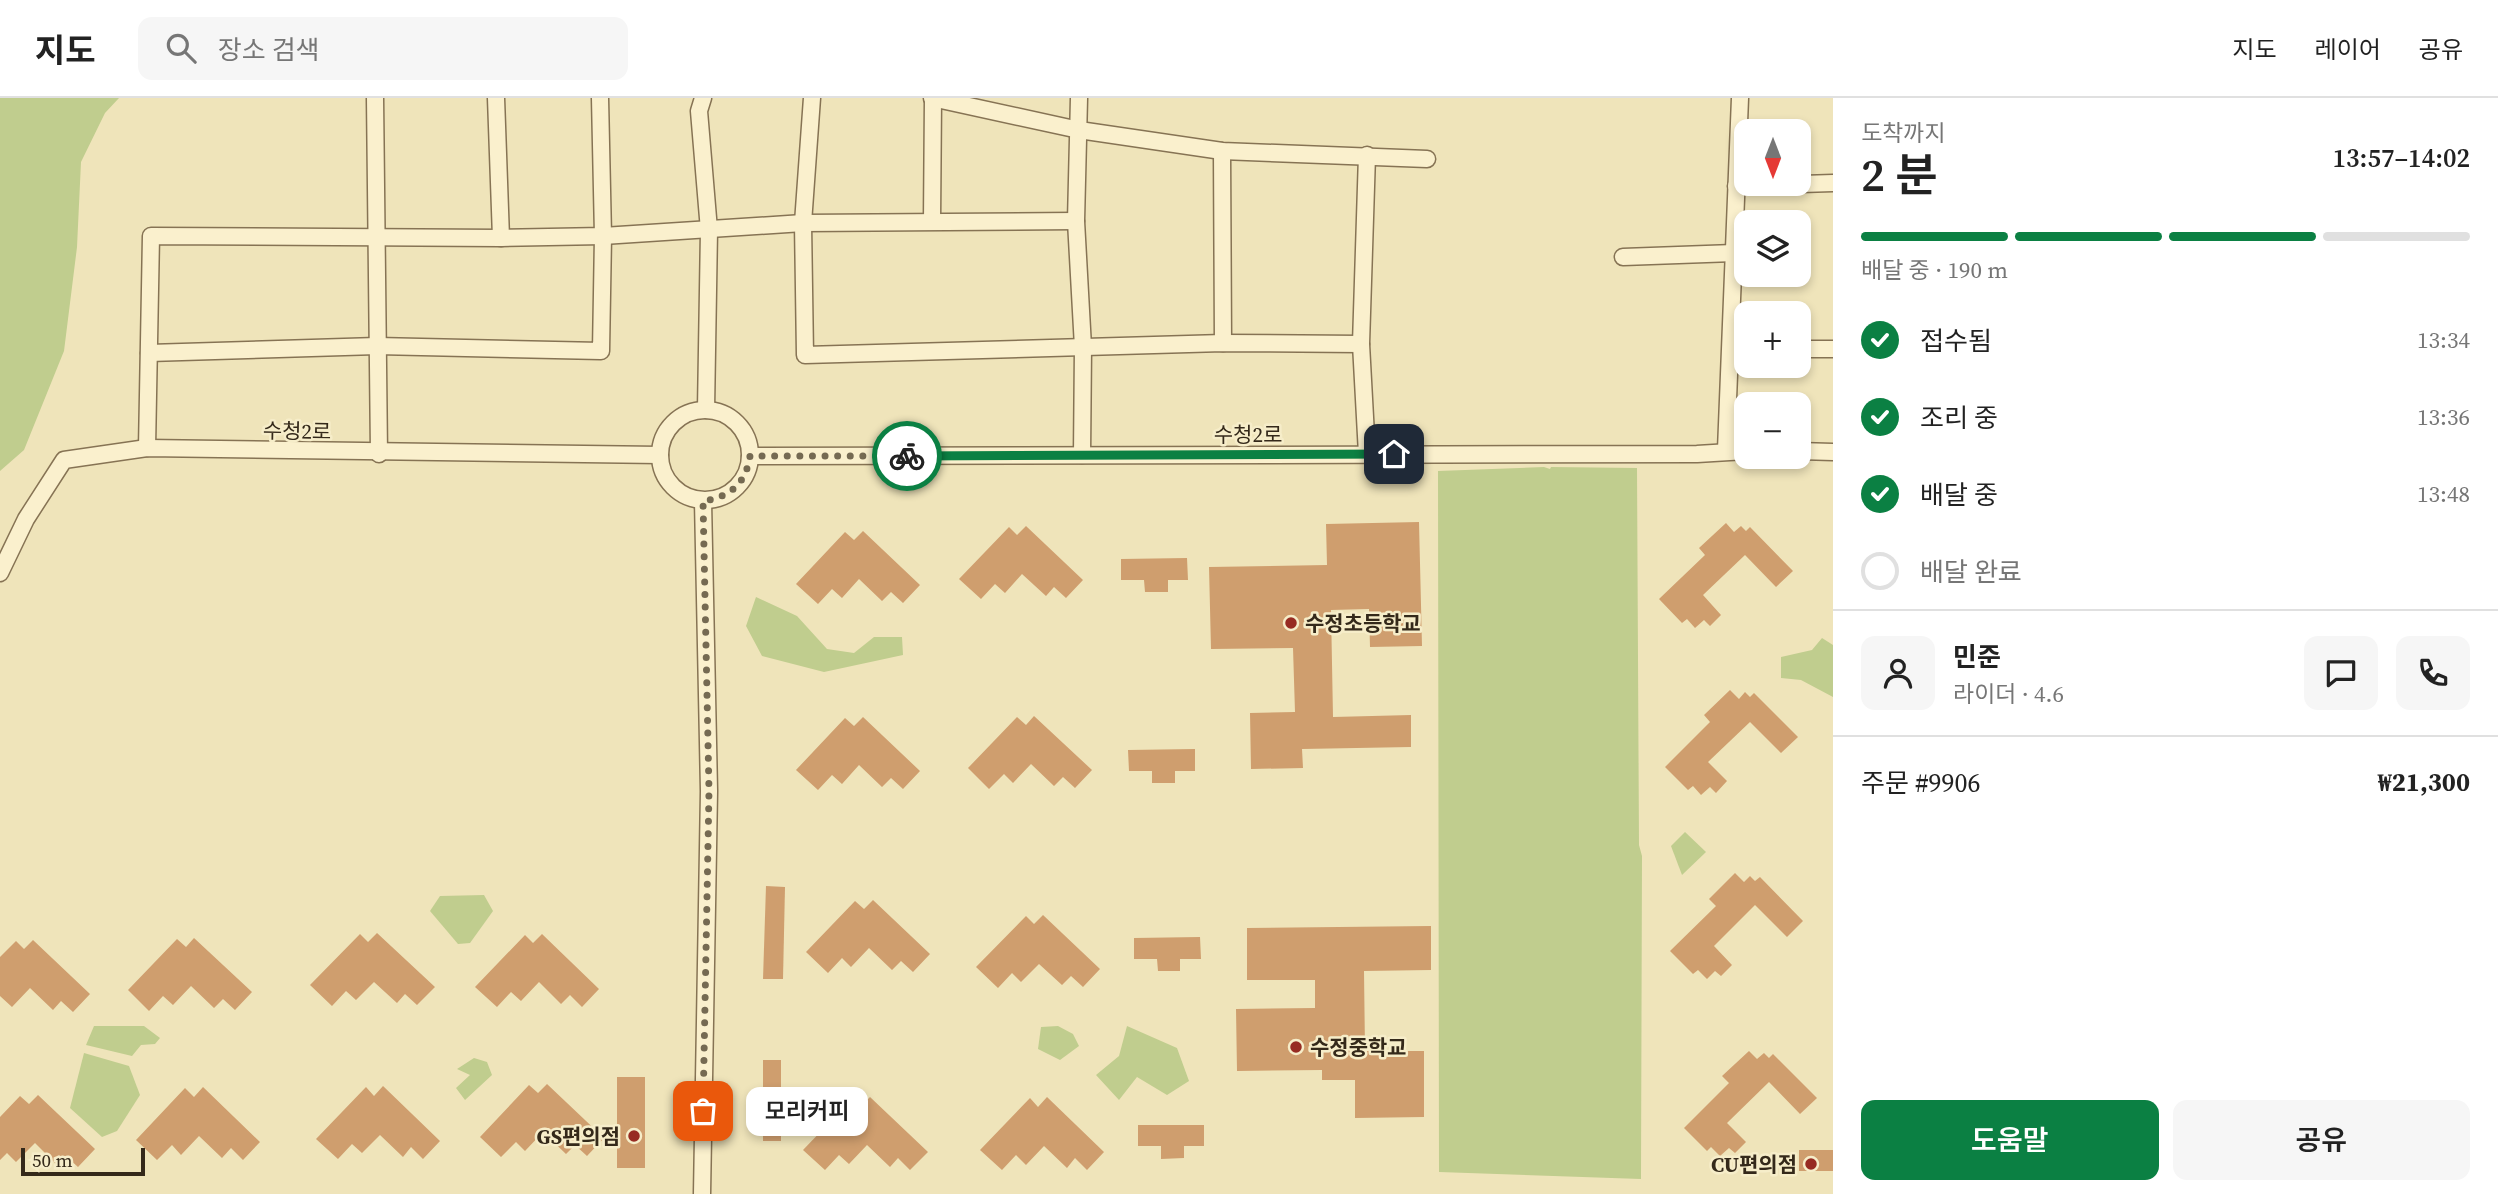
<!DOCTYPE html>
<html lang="ko">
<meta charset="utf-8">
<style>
body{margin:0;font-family:"Source Serif 4","Noto Sans KR",serif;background:#f6f6f6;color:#222;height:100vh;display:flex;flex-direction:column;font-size:26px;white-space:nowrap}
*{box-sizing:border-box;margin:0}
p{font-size:23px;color:#767676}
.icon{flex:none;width:38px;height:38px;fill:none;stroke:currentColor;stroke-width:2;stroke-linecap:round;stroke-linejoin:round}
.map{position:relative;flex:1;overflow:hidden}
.sheet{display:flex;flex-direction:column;background:#fff;width:665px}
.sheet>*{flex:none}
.needle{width:46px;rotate:180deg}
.tools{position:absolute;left:1734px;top:21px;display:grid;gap:14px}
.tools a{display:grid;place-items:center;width:77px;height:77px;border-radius:14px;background:#fff;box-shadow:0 4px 10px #0003;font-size:35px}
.scale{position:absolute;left:21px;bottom:18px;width:124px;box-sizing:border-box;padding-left:7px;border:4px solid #34291a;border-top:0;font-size:19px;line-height:24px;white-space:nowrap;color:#34291a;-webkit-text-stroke:5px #f6edc9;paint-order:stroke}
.pin{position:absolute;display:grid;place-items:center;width:60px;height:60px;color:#fff;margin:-30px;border-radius:14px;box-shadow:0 4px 10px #0006}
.courier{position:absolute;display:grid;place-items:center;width:70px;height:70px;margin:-35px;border:5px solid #0b8043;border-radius:50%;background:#fff;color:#222;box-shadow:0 2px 9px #0007}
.bubble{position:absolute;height:49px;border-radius:14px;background:#fff;box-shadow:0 4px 10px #0003;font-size:23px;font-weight:600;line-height:49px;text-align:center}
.summary em{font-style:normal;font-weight:600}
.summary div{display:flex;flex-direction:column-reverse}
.summary{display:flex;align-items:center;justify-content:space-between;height:119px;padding:0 28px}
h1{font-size:46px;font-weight:600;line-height:52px}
.bar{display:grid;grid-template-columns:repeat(4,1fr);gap:10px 7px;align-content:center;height:84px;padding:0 28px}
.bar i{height:9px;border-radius:5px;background:#e0e0e0}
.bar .on{background:#0b8043}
.bar p{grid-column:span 4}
.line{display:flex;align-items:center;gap:18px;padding:0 28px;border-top:2px solid #e0e0e0}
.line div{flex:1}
.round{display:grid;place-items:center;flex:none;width:74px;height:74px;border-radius:14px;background:#f6f6f6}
ol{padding:0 28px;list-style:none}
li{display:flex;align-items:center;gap:21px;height:77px}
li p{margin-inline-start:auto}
li .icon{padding:7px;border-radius:50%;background:#0b8043;color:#fff;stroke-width:4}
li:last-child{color:#767676}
li i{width:38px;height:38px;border:4px solid #e0e0e0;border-radius:50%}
.button{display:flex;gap:14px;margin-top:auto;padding:14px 28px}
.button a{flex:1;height:80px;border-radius:14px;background:#0b8043;color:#fff;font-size:28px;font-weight:600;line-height:80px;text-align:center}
.button a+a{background:#f6f6f6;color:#222}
header{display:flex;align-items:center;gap:42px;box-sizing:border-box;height:98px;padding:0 35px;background:#fff;border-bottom:2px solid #e0e0e0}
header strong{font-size:33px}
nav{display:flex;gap:38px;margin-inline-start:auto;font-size:24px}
.search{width:490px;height:63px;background:#f6f6f6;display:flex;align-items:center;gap:18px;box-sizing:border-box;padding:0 24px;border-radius:14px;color:#767676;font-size:26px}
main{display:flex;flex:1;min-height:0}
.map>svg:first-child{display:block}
.green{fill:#c0cd8e}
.building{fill:#cf9e6e}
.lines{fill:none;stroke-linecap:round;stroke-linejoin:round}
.street-casing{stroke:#867354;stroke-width:19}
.street{stroke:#faf0cd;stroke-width:16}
.done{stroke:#756a52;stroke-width:7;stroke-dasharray:0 12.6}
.route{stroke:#0b8043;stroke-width:9}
.poi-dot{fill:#972b22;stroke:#f6edc9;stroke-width:2.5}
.labels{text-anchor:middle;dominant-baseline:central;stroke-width:5;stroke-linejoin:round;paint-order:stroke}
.street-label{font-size:21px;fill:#34291a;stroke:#f6edc9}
.poi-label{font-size:21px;font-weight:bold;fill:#34291a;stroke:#f6edc9;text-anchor:start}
</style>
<header>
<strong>지도</strong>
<div class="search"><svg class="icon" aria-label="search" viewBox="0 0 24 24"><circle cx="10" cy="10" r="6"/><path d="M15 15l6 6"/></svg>장소 검색</div>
<nav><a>지도</a><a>레이어</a><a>공유</a></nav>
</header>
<main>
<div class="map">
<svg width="1833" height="1096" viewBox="0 0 1833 1096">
<rect width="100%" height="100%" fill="#efe4ba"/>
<g class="green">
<path d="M0,0H119L105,15L81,64L77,149L64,253L24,352L0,373Z"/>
<path d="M1544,369L1550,371L1551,369L1637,370L1639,747L1642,758L1641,1081L1439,1074L1438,373Z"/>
<path d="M756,499L797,518L827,551L854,555L874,539H902L903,557L824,574L762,558L746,528Z"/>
<path d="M1822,540L1833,547V599L1801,582L1781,580V559L1812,552Z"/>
<path d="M1685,734L1706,754L1682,777L1671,748Z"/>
<path d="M484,797L493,813L470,845L458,846L430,813L440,798Z"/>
<path d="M94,928H144L160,940L155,946L141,947L132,958L86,947Z"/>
<path d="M1058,928L1073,936L1079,948L1060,962L1038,951L1041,929Z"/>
<path d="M1127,928L1177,950L1189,983L1167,997L1137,979L1119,1002L1096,977L1119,958Z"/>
<path d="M84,955L129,968L140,997L117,1033L102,1039L70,1010Z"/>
<path d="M474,960L487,964L492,977L465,1002L456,990L470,977L457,971Z"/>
</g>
<g class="building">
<path d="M1419,424L1422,548L1370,549L1369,511L1331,512L1333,619L1411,617V649L1302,651L1303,670L1251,671L1250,615L1295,614L1293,550L1211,551L1209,469L1327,467L1326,426Z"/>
<path d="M1726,425L1734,434L1741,428L1746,433L1750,429L1793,473L1776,489L1745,457L1703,497L1721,517L1710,528L1704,522L1695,530L1687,521L1682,525L1659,501L1705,457L1699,450Z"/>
<path d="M1026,428L1083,482L1066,500L1054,489L1046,498L1022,476L1005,495L995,486L981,501L959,481L1009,429L1017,437Z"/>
<path d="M863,433L920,487L903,505L891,494L882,503L859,481L842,500L832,491L818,506L796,486L845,434L854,442Z"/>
<path d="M1187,460L1188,482H1168V494H1145L1144,482H1121V461Z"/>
<path d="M1730,592L1739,601L1745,594L1750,599L1754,595L1798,639L1781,655L1750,624L1708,664L1727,683L1716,695L1710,689L1701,697L1693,688L1688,692L1665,669L1710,624L1704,617Z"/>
<path d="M1034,618L1092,672L1075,690L1063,679L1054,688L1031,666L1013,685L1004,676L989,691L968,670L1017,619L1026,627Z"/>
<path d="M863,619L920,673L903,691L891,680L882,689L859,667L842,686L832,677L818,692L796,672L845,620L854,628Z"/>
<path d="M1195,651V673H1175V685H1152V673H1129L1128,652Z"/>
<path d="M1735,775L1744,784L1750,778L1755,783L1760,779L1803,823L1787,839L1755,807L1714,848L1732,867L1721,878L1715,873L1707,881L1698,872L1693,876L1670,853L1716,808L1709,801Z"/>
<path d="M766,788L785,789L783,881H763Z"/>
<path d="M873,802L930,856L913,874L901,863L892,872L869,850L851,869L842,860L828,875L806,854L855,803L864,811Z"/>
<path d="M1043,817L1100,871L1083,889L1071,878L1062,887L1039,866L1021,884L1012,875L998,890L976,869L1026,818L1034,826Z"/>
<path d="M1431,828V872L1364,873L1365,953H1424V1019L1355,1020V982H1322V972L1237,973L1236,911L1315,910V882H1247V830Z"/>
<path d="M377,835L435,889L417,907L405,896L397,905L374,884L356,902L346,893L332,908L310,887L360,836L368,844Z"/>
<path d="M542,836L599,891L582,909L570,897L561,906L539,884L521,903L511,894L497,909L475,889L525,837L533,845Z"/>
<path d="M1200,839L1201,861H1180V873H1158L1157,861H1134V840Z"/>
<path d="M194,840L252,894L235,912L223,901L214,910L191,888L173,907L163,898L149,913L128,892L177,841L186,849Z"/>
<path d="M33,842L90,896L73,914L61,903L53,912L30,890L12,909L0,898V859L16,843L24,851Z"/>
<path d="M1749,953L1757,961L1764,955L1769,960L1773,956L1817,1000L1800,1016L1769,984L1727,1025L1746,1044L1735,1055L1729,1050L1720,1058L1711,1049L1707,1053L1684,1030L1729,985L1722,978Z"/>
<rect x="763" y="962" width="18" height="81"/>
<rect x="617" y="979" width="28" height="91"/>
<path d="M547,986L604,1040L587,1058L575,1047L566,1056L543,1034L525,1053L516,1044L501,1059L480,1039L529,987L538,995Z"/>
<path d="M383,988L440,1043L423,1061L411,1049L403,1059L380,1037L362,1055L352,1046L338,1061L316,1041L366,989L374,998Z"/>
<path d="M203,989L260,1044L243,1062L231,1050L222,1060L199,1038L181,1057L172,1047L157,1062L136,1042L185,990L194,999Z"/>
<path d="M38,997L95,1051L78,1069L66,1058L57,1067L35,1045L16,1064L7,1055L0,1062V1019L20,998L29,1006Z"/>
<path d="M870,999L928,1054L910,1072L898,1060L890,1069L867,1047L849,1066L839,1057L825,1072L803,1052L853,1000L861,1008Z"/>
<path d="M1047,999L1104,1054L1087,1072L1075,1060L1067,1070L1044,1048L1026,1067L1016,1057L1002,1072L980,1052L1030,1000L1038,1009Z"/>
<path d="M1138,1027H1204V1048H1184V1060L1161,1061V1048H1138Z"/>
<rect x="1799" y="1052" width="34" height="21"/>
</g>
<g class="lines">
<defs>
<g id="street">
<path d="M375,0L379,356"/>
<path d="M496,0L501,140"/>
<path d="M703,0L699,13L709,132L706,312"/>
<path d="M812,0L803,125L805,257L1223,245L1361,246"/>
<path d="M932,0L1079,32L1222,53L1427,61"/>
<path d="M1079,0L1076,123L1083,249L1082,357"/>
<path d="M1222,53L1223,245"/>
<path d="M1736,88L1833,85"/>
<path d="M932,123L933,0"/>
<path d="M1623,159L1734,155"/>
<path d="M1799,251H1833"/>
<path d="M149,255L377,248L601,253L603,138L600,0"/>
<circle cx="705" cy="357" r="45"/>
<path d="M147,350L151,138L501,140L603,138L803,125L1076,123"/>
<path d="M1726,352L1740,0"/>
<path d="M1799,353L1833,354"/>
<path d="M1367,356L1361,246L1367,57"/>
<path d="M750,358L1697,356L1746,353"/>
<path d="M0,475L26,421L64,362L147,350L660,357"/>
<path d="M702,1096L709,693L703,403"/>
</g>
</defs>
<use href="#street" class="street-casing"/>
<use href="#street" class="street"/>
</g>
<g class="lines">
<path class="done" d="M703,1013L709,693L703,403C731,399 746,385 750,358H907"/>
<path class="route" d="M907,358L1394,356"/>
</g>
<g class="poi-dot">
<circle cx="1291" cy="525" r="7"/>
<circle cx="1296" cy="949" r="7"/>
<circle cx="634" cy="1038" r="7"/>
<circle cx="1811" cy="1066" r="7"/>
</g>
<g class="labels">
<g class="street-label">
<text transform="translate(297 333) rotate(1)">수청2로</text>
<text x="1248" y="336">수청2로</text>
</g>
<g class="poi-label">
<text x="1305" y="525">수정초등학교</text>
<text x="1310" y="949">수정중학교</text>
<text x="620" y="1038" text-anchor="end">GS편의점</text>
<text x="1797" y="1066" text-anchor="end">CU편의점</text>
</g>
</g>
</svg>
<div class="tools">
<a><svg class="needle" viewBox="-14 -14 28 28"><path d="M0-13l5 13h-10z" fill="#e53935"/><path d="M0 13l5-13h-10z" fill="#767676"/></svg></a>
<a><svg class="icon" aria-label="layers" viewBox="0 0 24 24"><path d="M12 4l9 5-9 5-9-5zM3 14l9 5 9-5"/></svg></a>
<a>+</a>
<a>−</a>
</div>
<div class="scale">50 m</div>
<div class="pin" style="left:703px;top:1013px;background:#ea580c"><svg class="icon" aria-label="bag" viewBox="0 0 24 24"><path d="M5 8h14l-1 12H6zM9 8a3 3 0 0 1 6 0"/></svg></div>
<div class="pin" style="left:1394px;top:356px;background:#1f2937"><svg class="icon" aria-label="home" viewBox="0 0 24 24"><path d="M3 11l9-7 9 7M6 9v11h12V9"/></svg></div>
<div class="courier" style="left:907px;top:358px"><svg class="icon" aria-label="bike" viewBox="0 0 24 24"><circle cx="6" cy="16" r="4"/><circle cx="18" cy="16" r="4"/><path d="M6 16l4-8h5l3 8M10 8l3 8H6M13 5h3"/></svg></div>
<div class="bubble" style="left:746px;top:989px;width:122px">모리커피</div>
</div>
<section class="sheet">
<div class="summary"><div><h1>2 분</h1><p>도착까지</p></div><em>13:57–14:02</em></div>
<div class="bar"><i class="on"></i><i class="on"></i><i class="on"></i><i></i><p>배달 중 · 190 m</p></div>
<ol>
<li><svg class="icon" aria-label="check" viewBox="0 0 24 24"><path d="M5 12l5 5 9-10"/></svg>접수됨<p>13:34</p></li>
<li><svg class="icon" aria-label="check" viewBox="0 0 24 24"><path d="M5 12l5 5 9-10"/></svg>조리 중<p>13:36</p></li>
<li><svg class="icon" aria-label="check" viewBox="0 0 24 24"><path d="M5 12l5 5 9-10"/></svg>배달 중<p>13:48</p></li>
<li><i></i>배달 완료</li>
</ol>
<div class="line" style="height:126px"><a class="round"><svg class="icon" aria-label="person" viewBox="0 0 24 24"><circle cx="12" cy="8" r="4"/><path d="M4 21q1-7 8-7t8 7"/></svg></a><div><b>민준</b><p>라이더 · 4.6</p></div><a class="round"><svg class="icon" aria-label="chat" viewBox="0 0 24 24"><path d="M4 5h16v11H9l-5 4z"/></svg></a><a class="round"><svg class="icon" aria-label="phone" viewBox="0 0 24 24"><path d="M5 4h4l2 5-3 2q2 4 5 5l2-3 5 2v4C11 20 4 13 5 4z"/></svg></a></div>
<div class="line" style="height:91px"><div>주문 #9906</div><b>₩21,300</b></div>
<div class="button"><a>도움말</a><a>공유</a></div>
</section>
</main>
